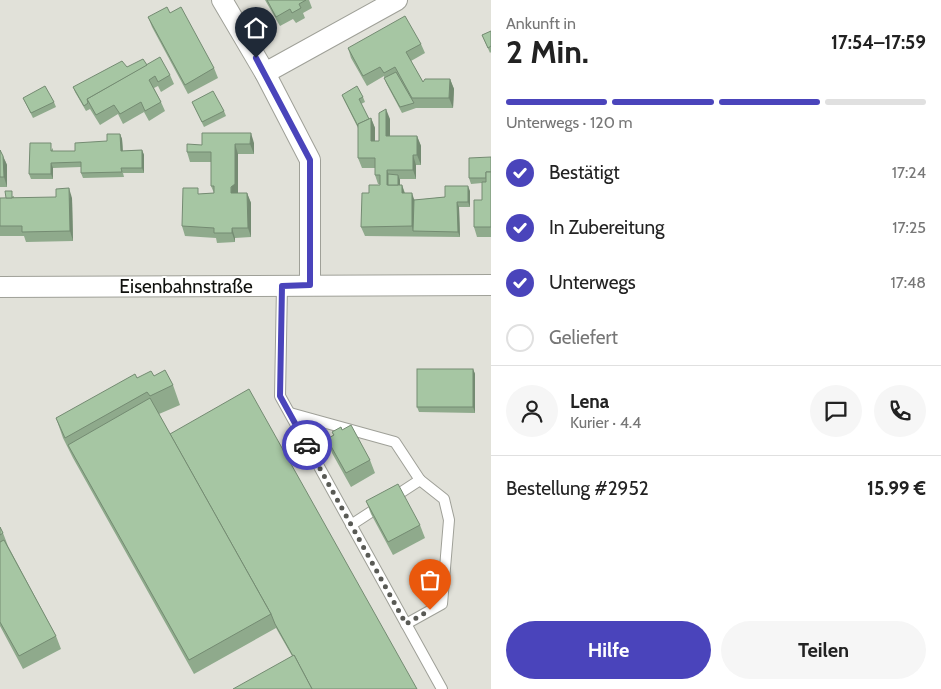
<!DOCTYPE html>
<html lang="de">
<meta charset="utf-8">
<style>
body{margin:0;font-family:Cabin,sans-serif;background:#f6f6f6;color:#222;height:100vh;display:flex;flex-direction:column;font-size:19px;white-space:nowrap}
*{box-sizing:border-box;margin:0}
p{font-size:16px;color:#767676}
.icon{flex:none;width:28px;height:28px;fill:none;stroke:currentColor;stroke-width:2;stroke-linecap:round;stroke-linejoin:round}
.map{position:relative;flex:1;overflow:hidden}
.details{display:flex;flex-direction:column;background:#fff;width:450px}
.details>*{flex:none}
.pin{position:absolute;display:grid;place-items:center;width:42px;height:42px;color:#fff;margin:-51px -21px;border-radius:50% 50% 50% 0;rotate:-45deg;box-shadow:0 0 5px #0007}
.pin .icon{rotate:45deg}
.courier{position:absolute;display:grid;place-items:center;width:50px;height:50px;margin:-25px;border:4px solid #4a44bb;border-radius:50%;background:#fff;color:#222;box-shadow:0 1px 6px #0007}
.summary em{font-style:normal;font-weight:700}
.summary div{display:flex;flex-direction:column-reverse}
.summary{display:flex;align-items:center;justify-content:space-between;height:85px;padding:0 15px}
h1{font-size:32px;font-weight:700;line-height:38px}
.bar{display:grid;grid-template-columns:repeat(4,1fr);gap:8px 5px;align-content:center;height:60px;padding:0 15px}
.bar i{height:6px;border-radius:4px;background:#e0e0e0}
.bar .selected{background:#4a44bb}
.bar p{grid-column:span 4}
.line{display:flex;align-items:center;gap:12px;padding:0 15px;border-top:1px solid #e0e0e0}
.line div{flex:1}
.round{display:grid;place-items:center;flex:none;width:52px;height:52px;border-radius:26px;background:#f6f6f6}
ol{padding:0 15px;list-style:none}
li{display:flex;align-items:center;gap:15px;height:55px}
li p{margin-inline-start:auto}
li .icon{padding:5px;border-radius:50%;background:#4a44bb;color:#fff;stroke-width:4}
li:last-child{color:#767676}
li i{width:28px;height:28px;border:2px solid #e0e0e0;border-radius:50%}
.primary-button{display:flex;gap:10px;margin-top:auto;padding:10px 15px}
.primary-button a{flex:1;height:58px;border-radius:30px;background:#4a44bb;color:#fff;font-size:20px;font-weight:700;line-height:58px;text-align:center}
.primary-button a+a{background:#f6f6f6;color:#222}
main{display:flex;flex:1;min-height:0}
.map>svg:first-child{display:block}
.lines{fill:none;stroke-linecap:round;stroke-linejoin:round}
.service-casing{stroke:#9fa098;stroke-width:12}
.minor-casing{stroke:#9fa098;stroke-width:22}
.service{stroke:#fff;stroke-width:10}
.minor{stroke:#fff;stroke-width:20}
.wall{fill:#8faa8c}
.shaded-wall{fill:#748b72}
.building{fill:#a6c6a3;stroke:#748b72}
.done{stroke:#595a55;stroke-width:5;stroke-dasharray:0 9}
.route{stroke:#4a44bb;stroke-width:6}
.labels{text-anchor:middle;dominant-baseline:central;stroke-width:4;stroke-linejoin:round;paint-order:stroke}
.street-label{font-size:19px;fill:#10110e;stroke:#fffffe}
</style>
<main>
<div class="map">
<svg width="491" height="689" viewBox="0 0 491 689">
<rect width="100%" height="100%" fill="#e1e1d9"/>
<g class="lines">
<defs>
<g id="service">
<path d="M282,286L280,396L442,689"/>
<path d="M290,413L395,442L420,480L351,525"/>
<path d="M406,624L442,604L449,520L444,499L420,480"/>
</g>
<g id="minor">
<path d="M222,0L265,73L310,160V285"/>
<path d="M265,73L397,0"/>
<path d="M0,287L491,285"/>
</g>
</defs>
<use href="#service" class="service-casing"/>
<use href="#minor" class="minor-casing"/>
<use href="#service" class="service"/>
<use href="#minor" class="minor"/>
</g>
<g class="wall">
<path d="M265,0H309L312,8L303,13L305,18L296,23L293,19L280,26Z"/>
<path d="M170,13L214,68L218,78L188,94L152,27L148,17Z"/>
<path d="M491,31V52L490,53L482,35Z"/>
<path d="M421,44L425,53L411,61L423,82L450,79L454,89L453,108H416L402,113L386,83L384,76L367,86L351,58L348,48Z"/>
<path d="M147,65L170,75L174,84L161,92L158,86L154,88L161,102L165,111L149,121L144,112L123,124L118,114L100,125L90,109L86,111L75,92L73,87L127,67Z"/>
<path d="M342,95L363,97L365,102L361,104L369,119L371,118L375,128V141H379L390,119V136H417L421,146V165H416V179H400V185H402L405,193L415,200L445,197L470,191V207H459L460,237L365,236L361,227L369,193L380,185V184H378L375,175V168H362L358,158V128L344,100Z"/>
<path d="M23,98L54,102L56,107L33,118Z"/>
<path d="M192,102L224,111L226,116L204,127Z"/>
<path d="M120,134L122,139L123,151L142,150L144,155V173H123L124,177L83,178L81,173V167L53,168V179H31L29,174L53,148V151H75L107,141Z"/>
<path d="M254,143V154H238V193H247L251,203V237L235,238V242L217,243L216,238L185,236L182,226L200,194L214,193L211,186V162H190L187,152L202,145Z"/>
<path d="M0,150L7,165V187H0Z"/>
<path d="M491,157V237H477L474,227L482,200V183L471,184L469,178Z"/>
<path d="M14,196V198H72L73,241L26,242L24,236H0V198H6Z"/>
<path d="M473,369L475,374V413L419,412L417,407Z"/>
<path d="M154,376L173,385L180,405L159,414L170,434L417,689L292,656L276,628L194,674L73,458L63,438L56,418L137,378Z"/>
<path d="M332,432L370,460L375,473L351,487L332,453L327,439L333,435Z"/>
<path d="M366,501L420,525L425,538L393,555L371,514Z"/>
<path d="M0,527L3,533L8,546L56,636L61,649L23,669L0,626Z"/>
</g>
<g class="shaded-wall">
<path d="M450,79L454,89L453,108L449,98Z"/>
<path d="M386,109L390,119V146L386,136Z"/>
<path d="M371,118L375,128V151L371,141Z"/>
<path d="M251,133L254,143V154L250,144Z"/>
<path d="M120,134L122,139L123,156L121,151Z"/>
<path d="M417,136L421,146V165L417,155Z"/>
<path d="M235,144L238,154V194L231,193Z"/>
<path d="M142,150L144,155V173L142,168Z"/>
<path d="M413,155L416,165V179L413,170Z"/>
<path d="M3,156L7,165V187L4,177Z"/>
<path d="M51,163L53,168V179L51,174Z"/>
<path d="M387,170L390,179V190L387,185Z"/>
<path d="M398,175L400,180V195L398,190Z"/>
<path d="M402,185L405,195L402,193Z"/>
<path d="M468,186L470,191V207L468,202Z"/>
<path d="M69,188L72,198L73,241L70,231Z"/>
<path d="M247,193L251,203V237L248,228Z"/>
<path d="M412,193L415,202L413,231L412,226Z"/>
<path d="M457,202L459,207L460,237L458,232Z"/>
<path d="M232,228L235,238V242L232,233Z"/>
<path d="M473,369L475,374V413L473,407Z"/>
</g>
<g class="building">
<path d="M267,0H306L299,4L301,8L292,13L290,9L276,17Z"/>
<path d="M167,7L170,13L181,7L214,68L185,85L148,17Z"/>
<path d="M405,16L421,44L406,52L423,82L425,79H450L449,98H412L395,67L384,73L380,67L363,76L348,48Z"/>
<path d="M491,31V46L488,48L482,35Z"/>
<path d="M160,57L170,75L158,82L155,76L149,80L161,102L145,111L141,102L120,114L114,105L96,115L87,99Z"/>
<path d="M143,59L147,65L87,99L88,103L84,106L73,87L122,61L127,67Z"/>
<path d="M396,72L414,103L400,107L384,78Z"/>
<path d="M45,86L54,102L31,113L23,98Z"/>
<path d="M357,86L363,97L359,99L369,119L358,124V126L342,95Z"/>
<path d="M213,91L224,111L202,122L192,102Z"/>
<path d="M386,109V136H417V155H413V170H387V185H402V193H412V226L361,227L362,193H369V185H380V175H375V158H358V124L371,118V141H379V113Z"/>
<path d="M202,133H251L250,144H235V184L231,187V193H247L248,228H232V233H214V228L182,226L183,188H198V194L214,193V186H211V152H187V144L202,145Z"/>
<path d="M107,134H120L121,151L142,150V168H121L122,172L81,173V162L51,163V174H29L30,143H51V151H75V143L107,141Z"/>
<path d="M0,150L3,156L4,177H0Z"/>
<path d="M491,157V172H486V178H469V158Z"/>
<path d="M486,172H491V227H474V200H482V182H486Z"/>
<path d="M388,174L398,175V185H388Z"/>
<path d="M445,186H468V202H457L458,232L413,231L414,200L445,197Z"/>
<path d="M69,188L70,231L22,232V226H0V198L56,197V189Z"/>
<path d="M5,191H12V198H6Z"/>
<rect x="417" y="369" width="56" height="38"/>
<path d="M165,370L173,385L150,396L147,392L65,438L56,418L135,374L137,378L151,371L154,376Z"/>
<path d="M249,389L417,689H312L294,655L293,656L275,624L271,614L170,434Z"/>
<path d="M150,398L271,614L189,660L68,445Z"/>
<path d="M351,425L370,460L346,473L327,439L334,435L332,432L341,427L342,430Z"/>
<path d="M398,484L420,525L388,542L366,501Z"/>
<path d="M0,527L3,533L0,535Z"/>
<path d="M4,540L56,636L19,656L0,622V542Z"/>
<path d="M294,655L312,689H233Z"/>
</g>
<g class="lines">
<path class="done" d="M307,445L406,624L430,610"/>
<path class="route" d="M256,58L310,160V285L282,286L280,396L307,445"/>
</g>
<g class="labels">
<g class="street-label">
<text x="186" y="286">Eisenbahnstraße</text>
</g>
</g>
</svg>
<div class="pin" style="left:430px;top:610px;background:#ea580c"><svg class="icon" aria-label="bag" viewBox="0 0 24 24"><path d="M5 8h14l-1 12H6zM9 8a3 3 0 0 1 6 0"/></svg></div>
<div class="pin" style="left:256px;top:58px;background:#1f2937"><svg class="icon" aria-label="home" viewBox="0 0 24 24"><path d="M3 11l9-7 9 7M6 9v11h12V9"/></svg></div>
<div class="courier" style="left:307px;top:445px"><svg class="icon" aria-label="car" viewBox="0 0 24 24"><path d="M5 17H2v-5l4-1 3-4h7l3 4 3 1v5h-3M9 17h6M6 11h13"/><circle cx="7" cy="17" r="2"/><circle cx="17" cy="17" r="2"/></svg></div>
</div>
<section class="details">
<div class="summary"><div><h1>2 Min.</h1><p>Ankunft in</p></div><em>17:54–17:59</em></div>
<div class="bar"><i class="selected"></i><i class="selected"></i><i class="selected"></i><i></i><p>Unterwegs · 120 m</p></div>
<ol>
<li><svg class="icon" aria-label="check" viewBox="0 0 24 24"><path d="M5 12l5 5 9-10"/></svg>Bestätigt<p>17:24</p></li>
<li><svg class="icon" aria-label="check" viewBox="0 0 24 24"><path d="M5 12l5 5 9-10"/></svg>In Zubereitung<p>17:25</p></li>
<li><svg class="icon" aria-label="check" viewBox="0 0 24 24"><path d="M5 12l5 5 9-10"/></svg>Unterwegs<p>17:48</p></li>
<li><i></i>Geliefert</li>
</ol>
<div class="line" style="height:90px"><a class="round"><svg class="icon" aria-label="person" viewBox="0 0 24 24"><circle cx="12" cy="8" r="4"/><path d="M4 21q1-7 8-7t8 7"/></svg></a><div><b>Lena</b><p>Kurier · 4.4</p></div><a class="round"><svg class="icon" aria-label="chat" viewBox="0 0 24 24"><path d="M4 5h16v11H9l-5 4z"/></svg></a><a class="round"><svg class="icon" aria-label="phone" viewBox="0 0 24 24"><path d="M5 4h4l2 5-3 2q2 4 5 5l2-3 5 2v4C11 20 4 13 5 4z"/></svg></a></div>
<div class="line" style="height:65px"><div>Bestellung #2952</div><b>15.99 €</b></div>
<div class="primary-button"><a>Hilfe</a><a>Teilen</a></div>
</section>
</main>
